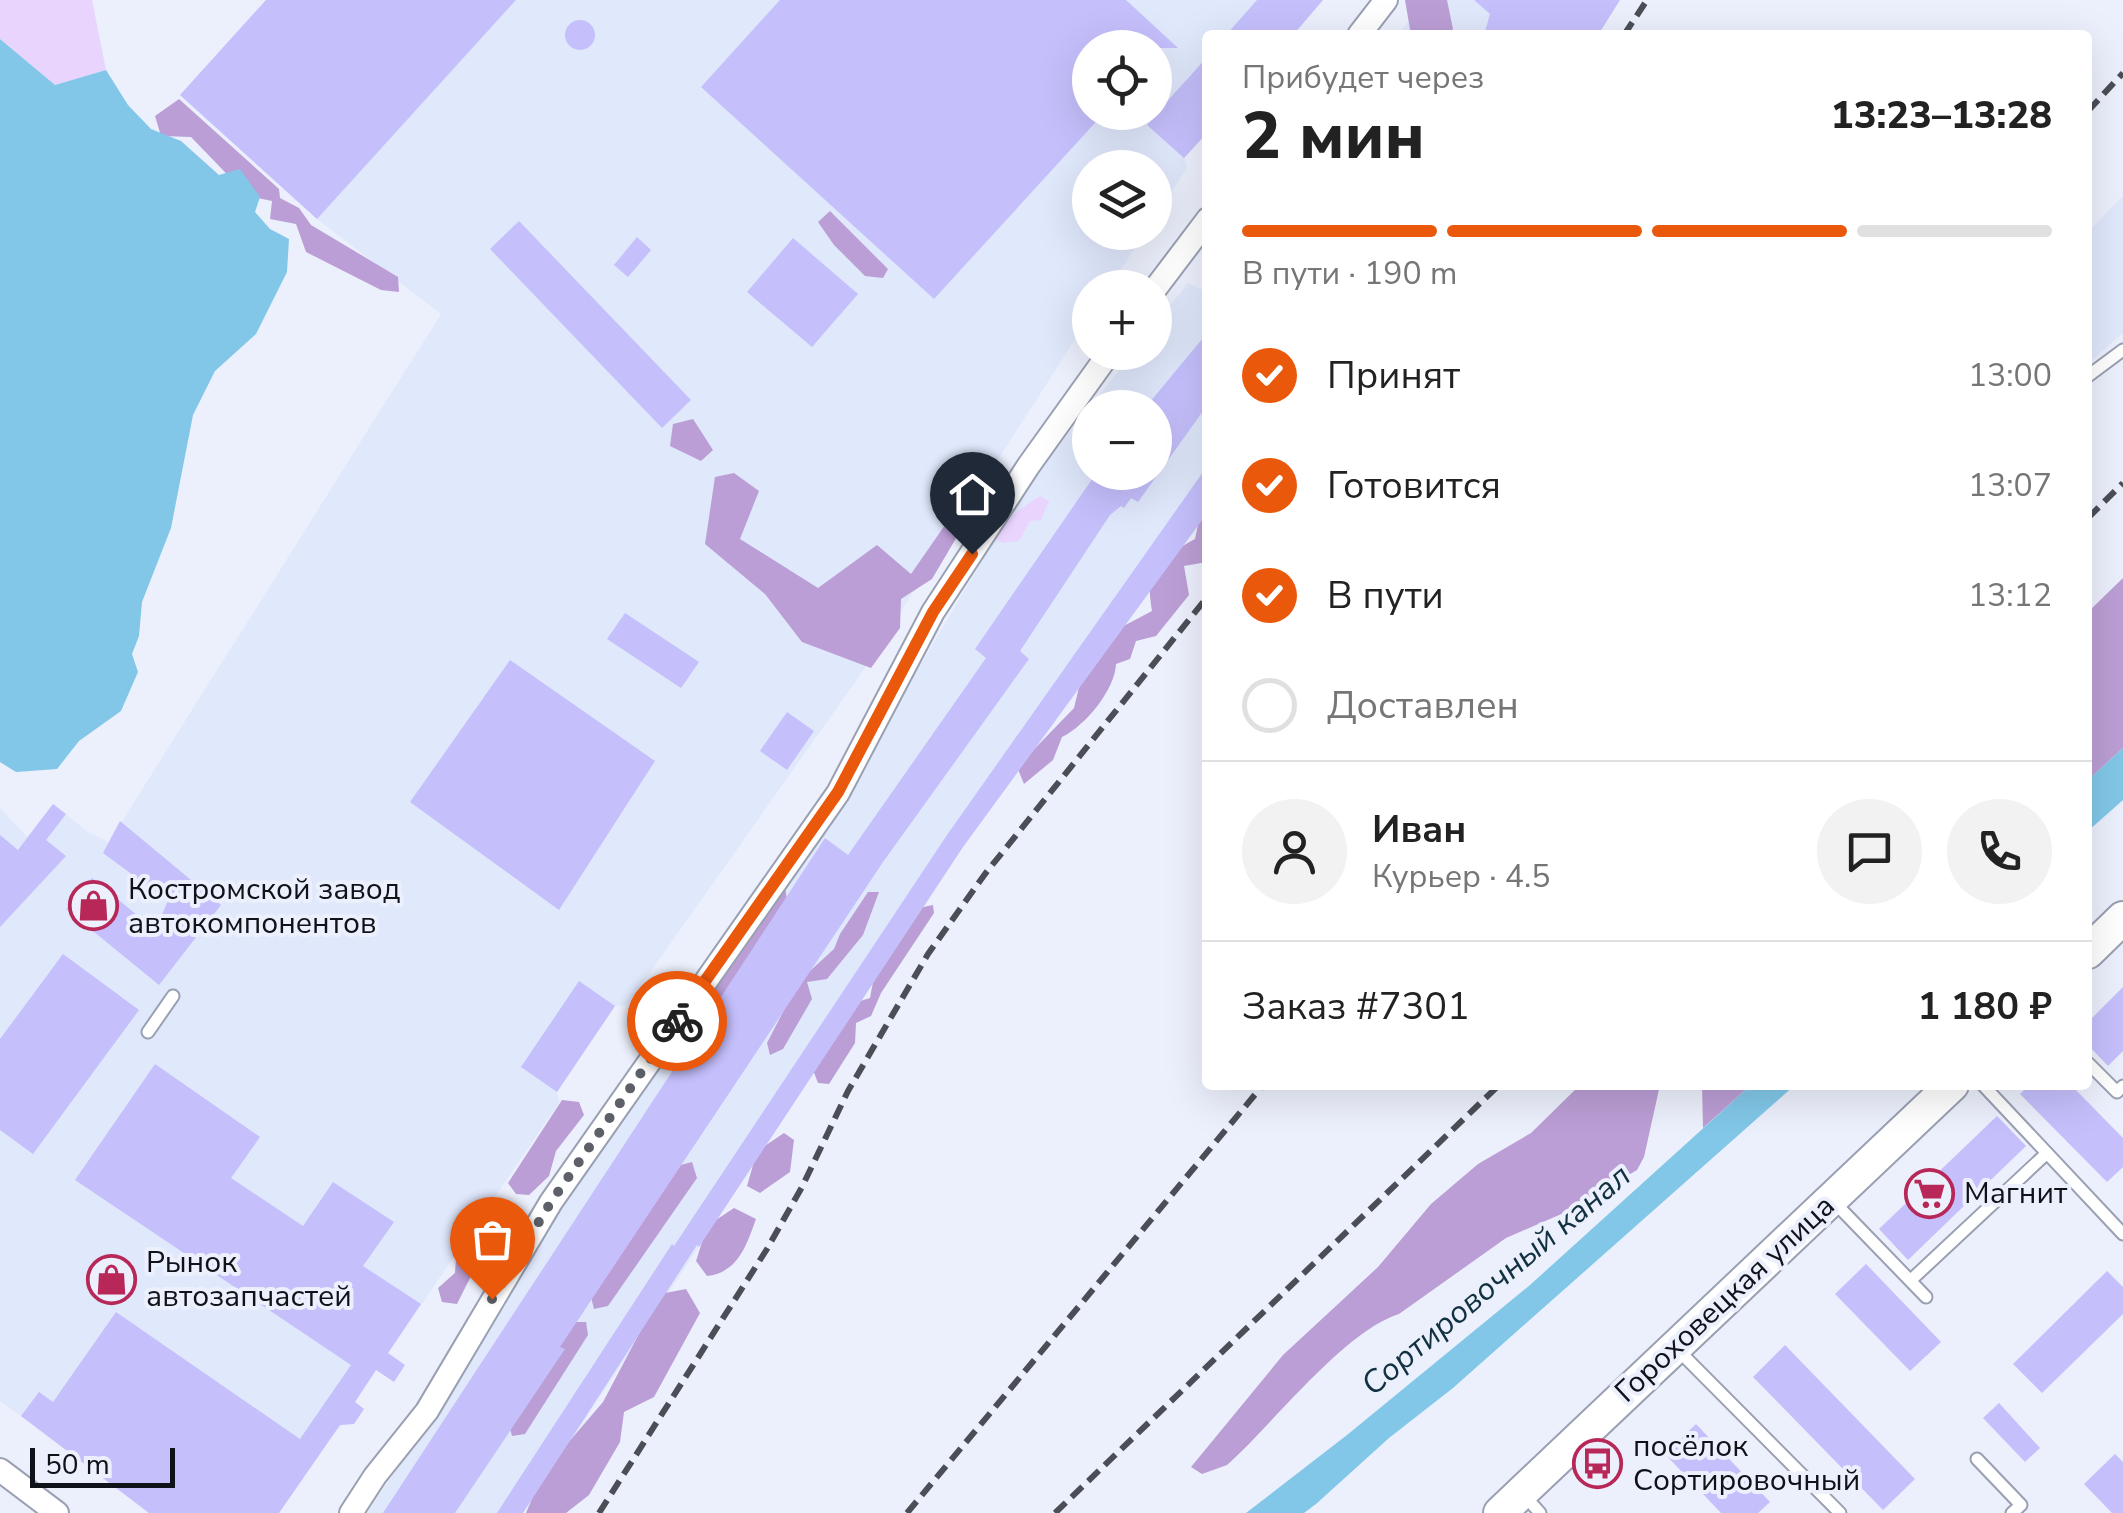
<!DOCTYPE html>
<html lang="ru">
<meta charset="utf-8">
<style>
body{margin:0;font-family:"Nunito Sans",sans-serif;background:#f2f2f2;color:#222;height:100vh;display:flex;flex-direction:column;font-size:38px;white-space:nowrap}
*{box-sizing:border-box;margin:0}
p{font-size:32px;color:#767676}
.icon{flex:none;width:55px;height:55px;fill:none;stroke:currentColor;stroke-width:2;stroke-linecap:round;stroke-linejoin:round}
.map{position:relative;flex:1;overflow:hidden}
.panel{position:absolute;left:1202px;top:30px;width:890px;height:1060px;display:flex;flex-direction:column;background:#fff;border-radius:10px;box-shadow:0 10px 40px #0002}
.panel>*{flex:none}
.buttons{position:absolute;left:1072px;top:30px;display:grid;gap:20px}
.buttons a{display:grid;place-items:center;width:100px;height:100px;border-radius:50%;background:#fff;box-shadow:0 10px 40px #0002;font-size:50px}
.scale{position:absolute;left:30px;bottom:25px;width:145px;box-sizing:border-box;padding-left:10px;border:5px solid #101219;border-top:0;font-size:28px;line-height:35px;white-space:nowrap;color:#101219;-webkit-text-stroke:8px #ecf0fc;paint-order:stroke}
.pin{position:absolute;display:grid;place-items:center;width:85px;height:85px;color:#fff;margin:-102px -42px;border-radius:50% 50% 50% 0;rotate:-45deg;box-shadow:0 0 10px #0007}
.pin .icon{rotate:45deg}
.courier{position:absolute;display:grid;place-items:center;width:100px;height:100px;margin:-50px;border:8px solid #ea580c;border-radius:50%;background:#fff;color:#222;box-shadow:0 2px 12px #0007}
.headline em{font-style:normal;font-weight:800}
.headline div{display:flex;flex-direction:column-reverse}
.headline{display:flex;align-items:center;justify-content:space-between;height:170px;padding:0 40px}
h1{font-size:65px;font-weight:800;line-height:75px}
.bar{display:grid;grid-template-columns:repeat(4,1fr);gap:15px 10px;align-content:center;height:120px;padding:0 40px}
.bar i{height:12px;border-radius:8px;background:#e0e0e0}
.bar .selected{background:#ea580c}
.bar p{grid-column:span 4}
.line{display:flex;align-items:center;gap:25px;padding:0 40px;border-top:2px solid #e0e0e0}
.line div{flex:1}
.round{display:grid;place-items:center;flex:none;width:105px;height:105px;border-radius:52px;background:#f2f2f2}
ol{padding:0 40px;list-style:none}
li{display:flex;align-items:center;gap:30px;height:110px}
li p{margin-inline-start:auto}
li .icon{padding:10px;border-radius:50%;background:#ea580c;color:#fff;stroke-width:4}
li:last-child{color:#767676}
li i{width:55px;height:55px;border:5px solid #e0e0e0;border-radius:50%}
.map>svg:first-child{display:block}
.built{fill:#e0e8fc;fill-rule:evenodd}
.green{fill:#e9d4fe}
.forest{fill:#bb9ed5}
.water{fill:#82c7e8}
.building{fill:#c5bffc}
.lines{fill:none;stroke-linecap:round;stroke-linejoin:round}
.lane-casing{stroke:#99a0b2;stroke-width:15}
.street-casing{stroke:#99a0b2;stroke-width:26}
.secondary-casing{stroke:#99a0b2;stroke-width:36}
.lane{stroke:#fff;stroke-width:11}
.street{stroke:#fff;stroke-width:22}
.secondary{stroke:#fff;stroke-width:32}
.rail{stroke:#4c4e57;stroke-width:6;stroke-dasharray:15 8;stroke-linecap:butt}
.done{stroke:#5d6068;stroke-width:10;stroke-dasharray:0 18}
.route{stroke:#ea580c;stroke-width:12}
.labels{text-anchor:middle;dominant-baseline:central;stroke-width:8;stroke-linejoin:round;paint-order:stroke}
.poi-label{font-size:30px;fill:#101219;stroke:#ecf0fc;text-anchor:start}
.street-label{font-size:30px;fill:#101219;stroke:#ecf0fc}
.water-label{font-size:32px;font-style:italic;fill:#113140;stroke:#ecf0fc}
</style>
<div class="map">
<svg width="2123" height="1513" viewBox="0 0 2123 1513">
<rect width="100%" height="100%" fill="#ecf0fc"/>
<g class="built">
<path d="M266,0H1323L1293,35H1208L1207,132L1185,158L1187,168L1155,217V168H1090V232L1145,233L1109,287L1090,288V316L860,675L627,1005L615,1006L557,1092L559,1103L355,1402L364,1409L354,1424L342,1425L332,1436L279,1513L21,1416L0,1401V808L27,837L53,804L88,832L109,842L441,314L317,219L180,95ZM1090,48H1155V112H1090Z"/>
<path d="M1425,0H1620L1598,35H1398Z"/>
<path d="M2123,196V333L2088,363V232Z"/>
<path d="M1188,283L1207,292V512L963,847L523,1513H367L431,1419L537,1237L829,820L1023,491L1133,353L1155,352V324ZM1090,408H1155V472H1090Z"/>
</g>
<g class="green">
<path d="M0,0H92L106,70L55,85L0,39Z"/>
<path d="M1040,496L1049,501L1041,520L1030,521L1019,541L1002,543L994,538L1015,513Z"/>
</g>
<g class="forest">
<path d="M1405,0H1447L1453,29L1449,35H1411Z"/>
<path d="M179,99L279,189L280,198L299,208L311,225L398,277L399,292L381,290L306,252L296,224L270,219L272,201L248,196L191,137L161,136L155,116Z"/>
<path d="M830,211L888,269L883,278L865,276L834,245L818,222Z"/>
<path d="M693,419L713,450L701,461L670,446L673,424Z"/>
<path d="M734,473L759,491L740,539L818,588L877,545L911,574L961,502L968,518L932,579L901,599L900,628L871,668L802,642L765,594L705,544L715,477Z"/>
<path d="M1207,501V562L1184,566L1189,595L1156,636L1136,641L1130,659L1116,664C1115,690 1085,726 1062,737L1053,760L1024,784L1017,767L1074,708L1081,679L1116,630L1152,611C1144,565 1158,560 1195,539L1201,511Z"/>
<path d="M2123,578V748L2088,780V612Z"/>
<path d="M785,886L788,908L721,1006L705,1007L707,995Z"/>
<path d="M868,892H879L863,935L827,979L807,982L812,999L783,1049L770,1055L767,1043L799,981L834,949L840,934Z"/>
<path d="M933,905L934,913L881,993L871,1016L856,1023L855,1043L829,1084L818,1083L810,1062L854,1003L870,998L876,965L914,909Z"/>
<path d="M1580,1085H1660L1644,1157L1637,1170L1566,1212L1506,1238L1399,1314C1344,1331 1272,1425 1227,1465L1202,1474L1191,1467L1283,1355L1378,1267L1431,1204L1478,1164L1531,1133Z"/>
<path d="M1702,1085H1751L1703,1128Z"/>
<path d="M562,1100L579,1102L584,1115L556,1151L549,1176L529,1195L516,1194L508,1183Z"/>
<path d="M784,1133L794,1140L790,1172L760,1193L747,1186L757,1151Z"/>
<path d="M692,1162L697,1178L608,1306L594,1309L591,1297L677,1166Z"/>
<path d="M509,1206L514,1219L470,1278L457,1304L442,1302L438,1288L455,1273L456,1259L494,1207Z"/>
<path d="M734,1208L756,1219C747,1244 738,1273 707,1276L696,1261L707,1226Z"/>
<path d="M686,1289L700,1313L654,1397L624,1412L620,1442L589,1495L566,1513H526L543,1472L603,1402L660,1294Z"/>
<path d="M573,1322H586L588,1335L525,1434L512,1436L509,1425Z"/>
</g>
<g class="water">
<path d="M0,39L55,85L106,70L128,105L151,129L181,141L219,175L240,169L260,197L255,212L270,229L289,239L287,272L256,334L215,371L193,415L171,528L142,602L139,636L132,654L138,672L121,711L79,741L57,769L16,772L0,762Z"/>
<path d="M2123,748V800L2088,831V780Z"/>
<path d="M1751,1085H1795L1453,1388L1389,1438L1316,1504L1304,1513H1246L1347,1435L1530,1285Z"/>
</g>
<g class="building">
<path d="M266,0H516L317,219L180,95Z"/>
<path d="M780,0H1126L1178,48H1090V112H1105L934,299L701,87Z"/>
<path d="M1257,0H1323L1293,35H1226Z"/>
<path d="M1474,0H1620L1598,35H1484L1490,14Z"/>
<circle cx="580" cy="35" r="15"/>
<path d="M1208,56V132L1184,158L1147,125L1151,121L1142,112H1155V99L1163,106Z"/>
<path d="M519,221L691,400L662,428L490,249Z"/>
<path d="M637,237L651,250L628,277L614,265Z"/>
<path d="M793,238L858,294L812,347L747,292Z"/>
<path d="M1208,332V404L1138,502L1131,498L1124,508L1121,506L1110,515L1020,651L1029,659L883,862L560,1347L565,1349L455,1513H383L825,838L848,855L986,658L975,649L1097,472H1155V408H1145Z"/>
<path d="M1208,465V512L963,847L699,1247L697,1245L523,1513H497L672,1244L674,1246L947,835Z"/>
<path d="M625,613L699,662L681,688L607,639Z"/>
<path d="M510,660L655,761L559,910L410,802Z"/>
<path d="M787,712L814,731L787,770L760,751Z"/>
<path d="M53,804L66,814L46,840L66,856L0,927V835L18,850Z"/>
<path d="M120,821L221,905L159,985L66,909L92,878L155,930L168,901L103,853Z"/>
<path d="M63,954L139,1010L33,1154L0,1130V1039Z"/>
<path d="M579,981L615,1006L557,1092L521,1067Z"/>
<path d="M2123,987V1051L2108,1066L2088,1045V1022Z"/>
<path d="M155,1064L260,1137L231,1178L303,1226L333,1182L394,1222L363,1266L421,1304L388,1353L405,1365L394,1382L376,1370L355,1402L364,1409L354,1424L340,1425L279,1513H149L21,1416L39,1392L53,1402L116,1312L300,1439L351,1365L75,1180Z"/>
<path d="M2029,1085H2071L2123,1138V1167L2107,1182L2020,1094Z"/>
<path d="M1997,1116L2026,1146L1908,1260L1879,1229Z"/>
<path d="M1866,1264L1941,1342L1910,1371L1835,1294Z"/>
<path d="M2107,1271L2123,1287V1314L2042,1393L2013,1364Z"/>
<path d="M1785,1345L1915,1479L1883,1510L1753,1377Z"/>
<path d="M1999,1403L2040,1448L2025,1462L1983,1418Z"/>
<path d="M1696,1424L1770,1502L1758,1513H1721L1665,1454Z"/>
<path d="M2115,1454L2123,1462V1513H2112L2084,1484Z"/>
</g>
<g class="lines">
<defs>
<g id="lane">
<path d="M2088,376L2123,350"/>
<path d="M148,1032L173,996"/>
<path d="M2088,1063L2117,1092L2123,1086"/>
<path d="M1983,1085L2123,1234"/>
<path d="M1835,1203L1926,1297"/>
<path d="M1911,1280L2047,1153"/>
<path d="M1677,1349L1840,1513"/>
<path d="M1977,1459L2021,1505L2012,1513"/>
<path d="M1523,1494L1540,1513"/>
</g>
<g id="street">
<path d="M1359,35L1386,0"/>
<path d="M1155,289L1208,219"/>
<path d="M0,1470L57,1513"/>
<path d="M351,1513L375,1476L427,1411L551,1202L838,793L933,612L1029,465L1110,352"/>
</g>
<g id="secondary">
<path d="M2088,952L2123,918"/>
<path d="M1500,1513L1952,1085"/>
</g>
</defs>
<use href="#lane" class="lane-casing"/>
<use href="#street" class="street-casing"/>
<use href="#secondary" class="secondary-casing"/>
<use href="#lane" class="lane"/>
<use href="#street" class="street"/>
<use href="#secondary" class="secondary"/>
<g class="rail">
<path d="M1624,35L1647,0"/>
<path d="M2088,111L2123,73"/>
<path d="M2088,518L2123,483"/>
<path d="M599,1513L767,1249L802,1187L848,1091L928,954L985,874L1208,596"/>
<path d="M907,1513L1263,1085"/>
<path d="M1055,1513L1499,1085"/>
</g>
</g>
<g class="lines">
<path class="done" d="M492,1299L551,1202L677,1021"/>
<path class="route" d="M677,1021L838,792L933,612L972,554"/>
</g>
<defs>
<symbol id="shop-ring" viewBox="-11 -11 22 22"><circle r="9.5" fill="#ecf0fc" stroke="#b72757" stroke-width="1.5"/><path d="M-5-2.5h2.3a2.7 3.5 0 0 1 5.4 0H5L5.5 6h-11ZM-1.5-2.5h3a1.5 2.3 0 0 0-3 0Z" fill="#b72757"/></symbol>
<symbol id="supermarket-ring" viewBox="-11 -11 22 22"><circle r="9.5" fill="#ecf0fc" stroke="#b72757" stroke-width="1.5"/><path d="M-6-5.5h2.5l.6 2H6L4.5 2H-2.5L-4.4-4H-6ZM-1.5 3.2a1.3 1.3 0 1 0 .1 0ZM3 3.2a1.3 1.3 0 1 0 .1 0Z" fill="#b72757"/></symbol>
<symbol id="bus-ring" viewBox="-11 -11 22 22"><circle r="9.5" fill="#ecf0fc" stroke="#b72757" stroke-width="1.5"/><path d="M-5-6H5V4H4V6H2V4H-2V6H-4V4H-5ZM-3.5-4V0h7V-4ZM-3.5 1.2v1.5H-2V1.2ZM2 1.2v1.5H3.5V1.2Z" fill="#b72757"/></symbol>
</defs>
<g fill-rule="evenodd">
<use href="#shop-ring" x="66" y="878" width="55" height="55"/>
<use href="#supermarket-ring" x="1902" y="1166" width="55" height="55"/>
<use href="#shop-ring" x="84" y="1252" width="55" height="55"/>
<use href="#bus-ring" x="1570" y="1436" width="55" height="55"/>
</g>
<g class="labels">
<g class="poi-label">
<text x="128" y="889">Костромской завод<tspan x="128" dy="34">автокомпонентов</tspan></text>
<text x="1964" y="1193">Магнит</text>
<text x="146" y="1262">Рынок<tspan x="146" dy="34">автозапчастей</tspan></text>
<text x="1633" y="1446">посёлок<tspan x="1633" dy="34">Сортировочный</tspan></text>
</g>
<g class="street-label">
<text transform="translate(1725 1299) rotate(-43)">Гороховецкая улица</text>
</g>
<g class="water-label">
<text transform="translate(1496 1280) rotate(-40)">Сортировочный канал</text>
</g>
</g>
</svg>
<div class="buttons">
<a><svg class="icon" aria-label="locate" viewBox="0 0 24 24"><circle cx="12" cy="12" r="6"/><path d="M12 2v4M12 18v4M2 12h4M18 12h4"/></svg></a>
<a><svg class="icon" aria-label="layers" viewBox="0 0 24 24"><path d="M12 4l9 5-9 5-9-5zM3 14l9 5 9-5"/></svg></a>
<a>+</a>
<a>−</a>
</div>
<div class="scale">50 m</div>
<div class="pin" style="left:492px;top:1299px;background:#ea580c"><svg class="icon" aria-label="bag" viewBox="0 0 24 24"><path d="M5 8h14l-1 12H6zM9 8a3 3 0 0 1 6 0"/></svg></div>
<div class="pin" style="left:972px;top:554px;background:#1f2937"><svg class="icon" aria-label="home" viewBox="0 0 24 24"><path d="M3 11l9-7 9 7M6 9v11h12V9"/></svg></div>
<div class="courier" style="left:677px;top:1021px"><svg class="icon" aria-label="bike" viewBox="0 0 24 24"><circle cx="6" cy="16" r="4"/><circle cx="18" cy="16" r="4"/><path d="M6 16l4-8h5l3 8M10 8l3 8H6M13 5h3"/></svg></div>
<section class="panel">
<div class="headline"><div><h1>2 мин</h1><p>Прибудет через</p></div><em>13:23–13:28</em></div>
<div class="bar"><i class="selected"></i><i class="selected"></i><i class="selected"></i><i></i><p>В пути · 190 m</p></div>
<ol>
<li><svg class="icon" aria-label="check" viewBox="0 0 24 24"><path d="M5 12l5 5 9-10"/></svg>Принят<p>13:00</p></li>
<li><svg class="icon" aria-label="check" viewBox="0 0 24 24"><path d="M5 12l5 5 9-10"/></svg>Готовится<p>13:07</p></li>
<li><svg class="icon" aria-label="check" viewBox="0 0 24 24"><path d="M5 12l5 5 9-10"/></svg>В пути<p>13:12</p></li>
<li><i></i>Доставлен</li>
</ol>
<div class="line" style="height:180px"><a class="round"><svg class="icon" aria-label="person" viewBox="0 0 24 24"><circle cx="12" cy="8" r="4"/><path d="M4 21q1-7 8-7t8 7"/></svg></a><div><b>Иван</b><p>Курьер · 4.5</p></div><a class="round"><svg class="icon" aria-label="chat" viewBox="0 0 24 24"><path d="M4 5h16v11H9l-5 4z"/></svg></a><a class="round"><svg class="icon" aria-label="phone" viewBox="0 0 24 24"><path d="M5 4h4l2 5-3 2q2 4 5 5l2-3 5 2v4C11 20 4 13 5 4z"/></svg></a></div>
<div class="line" style="height:130px"><div>Заказ #7301</div><b>1 180 ₽</b></div>
</section>
</div>
